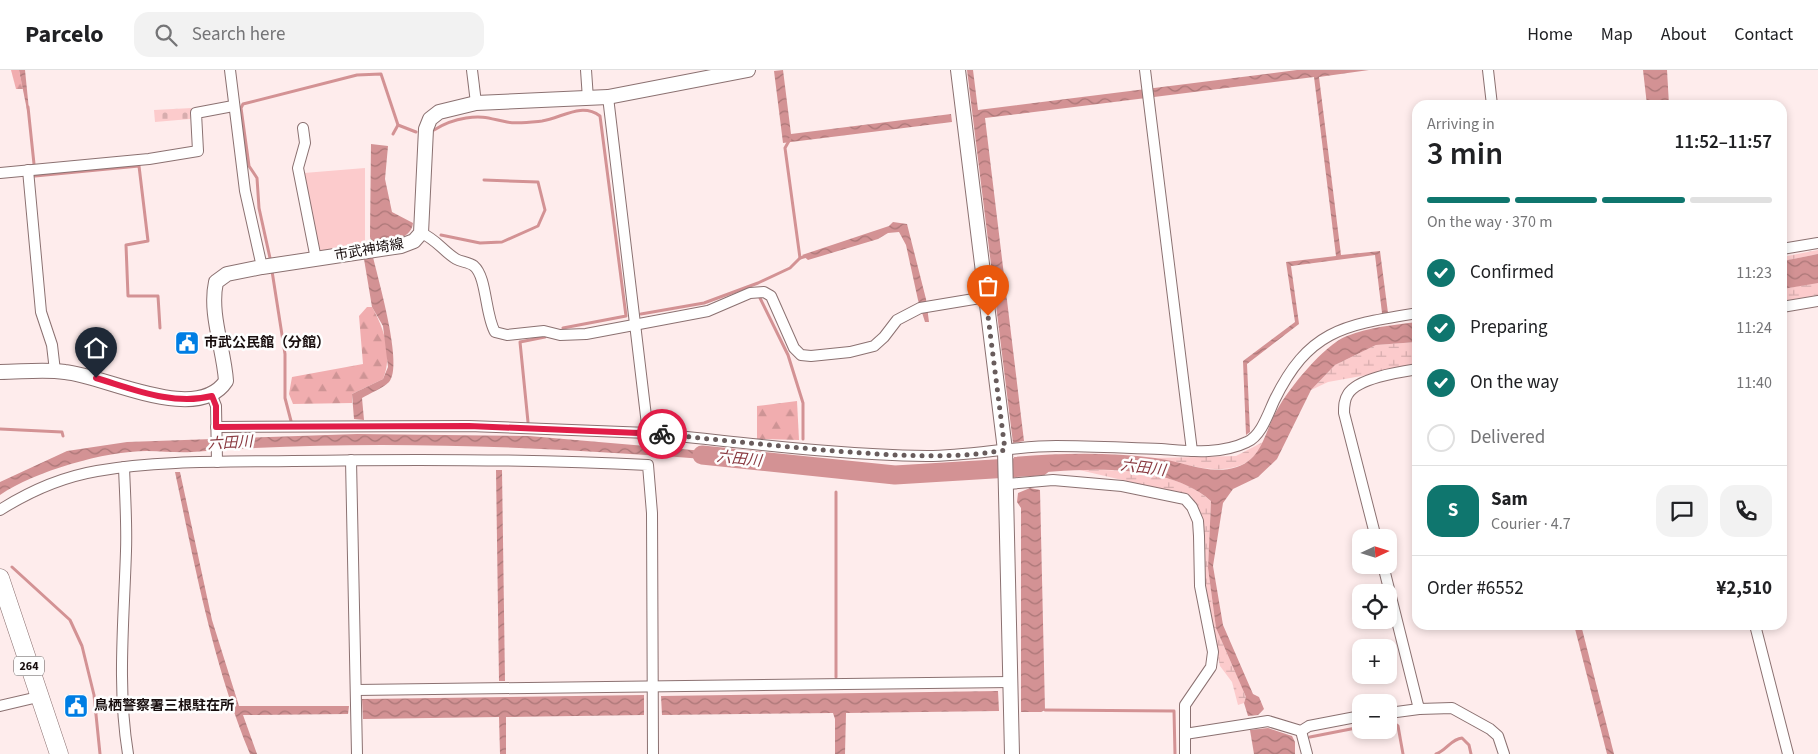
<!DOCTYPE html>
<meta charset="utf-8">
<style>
body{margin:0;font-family:"Source Sans 3","Noto Sans JP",sans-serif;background:#f2f2f2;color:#202124;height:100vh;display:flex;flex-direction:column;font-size:19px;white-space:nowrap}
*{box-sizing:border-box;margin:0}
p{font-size:16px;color:#757577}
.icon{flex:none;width:28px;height:28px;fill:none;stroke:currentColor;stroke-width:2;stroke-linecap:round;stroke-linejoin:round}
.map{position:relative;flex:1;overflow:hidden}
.panel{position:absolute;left:1412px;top:30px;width:375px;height:530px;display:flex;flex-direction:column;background:#fff;border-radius:15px;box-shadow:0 2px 8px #0003}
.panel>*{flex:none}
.needle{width:32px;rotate:86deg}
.fabs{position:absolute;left:1352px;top:459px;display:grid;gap:10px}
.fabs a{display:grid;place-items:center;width:45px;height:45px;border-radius:10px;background:#fff;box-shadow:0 2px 8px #0003;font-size:25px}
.pin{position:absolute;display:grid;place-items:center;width:42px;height:42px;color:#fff;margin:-51px -21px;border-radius:50% 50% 50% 0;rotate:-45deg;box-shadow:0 0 5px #0007}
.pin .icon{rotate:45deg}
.courier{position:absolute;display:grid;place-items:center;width:50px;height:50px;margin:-25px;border:4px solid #e11d48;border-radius:50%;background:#fff;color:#222;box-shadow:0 1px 6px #0007}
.summary em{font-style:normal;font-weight:600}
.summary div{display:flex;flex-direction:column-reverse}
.summary{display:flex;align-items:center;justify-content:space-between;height:85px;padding:0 15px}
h1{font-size:32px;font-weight:600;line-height:38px}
.bar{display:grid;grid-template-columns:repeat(4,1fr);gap:8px 5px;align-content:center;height:60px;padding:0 15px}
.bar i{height:6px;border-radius:4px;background:#e0e0e0}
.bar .selected{background:#0f766e}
.bar p{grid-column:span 4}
.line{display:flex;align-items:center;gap:12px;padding:0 15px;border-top:1px solid #e0e0e0}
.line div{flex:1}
.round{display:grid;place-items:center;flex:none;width:52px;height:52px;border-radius:15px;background:#f2f2f2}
ol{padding:0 15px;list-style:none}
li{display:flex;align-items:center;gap:15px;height:55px}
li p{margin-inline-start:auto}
li .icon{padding:5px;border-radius:50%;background:#0f766e;color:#fff;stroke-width:4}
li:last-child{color:#757577}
li i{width:28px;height:28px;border:2px solid #e0e0e0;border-radius:50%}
header{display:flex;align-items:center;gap:30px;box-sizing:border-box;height:70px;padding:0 25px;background:#fff;border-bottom:1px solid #e0e0e0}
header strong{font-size:24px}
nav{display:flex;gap:28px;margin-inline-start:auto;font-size:18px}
.search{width:350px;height:45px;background:#f2f2f2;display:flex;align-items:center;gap:12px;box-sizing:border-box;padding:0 18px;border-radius:15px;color:#757577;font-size:19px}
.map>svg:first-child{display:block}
.green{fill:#fccbcc}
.forest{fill:url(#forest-firs)}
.wetland{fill:url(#wetland-marsh)}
.cemetery{fill:url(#cemetery-stones)}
.water{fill:url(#water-waves)}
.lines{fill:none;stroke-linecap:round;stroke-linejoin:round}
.stream{stroke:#d39294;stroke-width:3}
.river{stroke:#d39294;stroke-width:19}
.street-casing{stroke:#8b7171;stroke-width:12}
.secondary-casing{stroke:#8b7171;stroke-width:16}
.highway-casing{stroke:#8b7171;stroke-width:19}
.street{stroke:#fff;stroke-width:10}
.secondary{stroke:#fff;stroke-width:14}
.highway{stroke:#fff;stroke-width:18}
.done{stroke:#685c5c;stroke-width:5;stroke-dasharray:0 9}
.route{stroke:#e11d48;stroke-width:6}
.labels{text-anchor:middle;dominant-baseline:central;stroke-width:5;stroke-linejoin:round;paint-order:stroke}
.shield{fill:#fefefe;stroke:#5d5656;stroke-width:1}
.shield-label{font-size:12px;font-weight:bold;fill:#180e0e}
.street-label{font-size:14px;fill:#180e0e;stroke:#fefefe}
.poi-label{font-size:14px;font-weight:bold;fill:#180e0e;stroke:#fefefe;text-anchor:start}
.water-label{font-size:15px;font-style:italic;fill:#8a3a41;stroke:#fefefe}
</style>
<header>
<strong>Parcelo</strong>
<div class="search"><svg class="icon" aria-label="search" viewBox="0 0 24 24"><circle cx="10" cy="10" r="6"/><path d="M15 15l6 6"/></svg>Search here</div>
<nav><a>Home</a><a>Map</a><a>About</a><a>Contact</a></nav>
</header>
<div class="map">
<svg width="1818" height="684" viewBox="0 0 1818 684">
<defs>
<pattern id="forest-firs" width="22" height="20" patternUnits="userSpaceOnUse" patternTransform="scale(1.25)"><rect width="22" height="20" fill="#f1adaf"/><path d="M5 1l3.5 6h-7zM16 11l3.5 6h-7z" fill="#ce9495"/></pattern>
<pattern id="wetland-marsh" width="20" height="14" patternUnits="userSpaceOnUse" patternTransform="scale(1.25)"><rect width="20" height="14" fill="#fccbcc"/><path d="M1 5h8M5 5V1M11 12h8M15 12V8" fill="none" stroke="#d7adae"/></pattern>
<pattern id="cemetery-stones" width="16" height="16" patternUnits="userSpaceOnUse" patternTransform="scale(1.25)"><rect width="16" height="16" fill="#fccbcc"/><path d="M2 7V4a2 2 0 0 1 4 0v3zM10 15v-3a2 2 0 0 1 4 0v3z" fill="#d7adae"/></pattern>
<pattern id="water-waves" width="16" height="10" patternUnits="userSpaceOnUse" patternTransform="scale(1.25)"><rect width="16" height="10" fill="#d39294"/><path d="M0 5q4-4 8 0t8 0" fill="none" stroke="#aa7677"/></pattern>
</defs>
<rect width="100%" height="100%" fill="#feecec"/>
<path class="green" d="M365,98V175L318,182L304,103Z"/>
<g class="forest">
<path d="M11,0H19L23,19H16Z"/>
<path d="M367,237H372C384,258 393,285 383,309L352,324V333L293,334L289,324L292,307L363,294L359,246Z"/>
<path d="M797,331L799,370L757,369V336Z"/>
</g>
<g class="wetland">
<path d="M1818,180V184L1783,191L1782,187Z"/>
<path d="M1814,213H1818V225L1783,231V219Z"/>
<path d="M1417,272V296L1328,312L1311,320L1335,295L1376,275Z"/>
<path d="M1263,372C1244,416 1191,395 1156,388L1236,386Z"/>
<path d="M1075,399C1120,401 1175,399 1211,431L1208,498L1216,558L1246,627L1244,633L1238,635L1232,612L1220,596L1203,518L1202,449L1191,426Z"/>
</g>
<path class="cemetery" d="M192,38L190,49L155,52L154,40Z"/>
<g class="water">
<path d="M19,0H25L29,40H27Z"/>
<path d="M783,0L791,64L951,44L952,52L783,73L774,1Z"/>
<path d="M967,0H973L978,40L1297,0H1369L1319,7L1341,185L1380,181L1388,243H1382L1375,185L1291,196L1299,254L1247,294L1250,362L1246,365L1243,291L1295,252L1286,192L1336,186L1314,7L985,48L1024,371L1013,373Z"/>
<path d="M1643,0H1667L1669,35H1647Z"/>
<path d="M371,74L388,76L385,109L392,142L413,153C411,171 387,171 372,173L370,167Z"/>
<path d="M893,152L907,154L926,229L929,252H925L918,230L906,175L899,162L888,163L878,169L808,190L802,185L889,156Z"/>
<path d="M1818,184V213L1783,219V191Z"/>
<path d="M373,187C378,209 404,297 389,312C382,319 370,323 362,328L364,350L354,349L352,324L383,309L388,297L383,256L372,237L364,189Z"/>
<path d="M1417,252V272L1376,275L1335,295L1311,320L1277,389L1258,407L1233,419L1223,433L1213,496L1223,555L1253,624L1259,627L1264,639L1258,645L1248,646L1244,633L1246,627L1216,558L1208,498L1211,431C1165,390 1073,399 1016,405L1014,387C1061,383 1108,382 1155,388C1182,391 1210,406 1237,397C1263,389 1265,360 1277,340C1289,318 1324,275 1347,266C1369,257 1394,255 1417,252Z"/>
<path d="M357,364L529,366L727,383L729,391C551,377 371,368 192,382C177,383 163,381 147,381C105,381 35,401 0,425V412L67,381L127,372Z"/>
<path d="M496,400H502L505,611H499Z"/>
<path d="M175,402H180L212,550L239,636H349L348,644L243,645L257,684H250C213,594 195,497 175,402Z"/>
<path d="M1030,418L1040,420L1045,640L1041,642H1021V438L1017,432L1018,423Z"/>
<path d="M1574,555H1581L1614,684H1607Z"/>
<path d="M998,621L999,641L846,643L845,684H835V649L833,643L662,645L661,626Z"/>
<path d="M644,625V645L506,647V684H500L499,647L363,649L362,629Z"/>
<path d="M1268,658L1292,666L1295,672V684H1254L1250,660Z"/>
</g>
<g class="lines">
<g class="stream">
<path d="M28,37L34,94"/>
<path d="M434,60C445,53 453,50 466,48C484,45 491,49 507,52C517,54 532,52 542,51C562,48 581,32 600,46L626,246L563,258"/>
<path d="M393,64L398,55"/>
<path d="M790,69L785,78L800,188"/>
<path d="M35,106L139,96L148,171L126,175L128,226H158L160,258"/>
<path d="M441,165L480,173L502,172L538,156L545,140L538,112L484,110"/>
<path d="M270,188L259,138L257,108L249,96L241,38L243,34L357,5L381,4L398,55L416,62"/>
<path d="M272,201L285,284V328L291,351"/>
<path d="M760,228L788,285L803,333V369"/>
<path d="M641,244L704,233L758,213L790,198L800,188L807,186"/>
<path d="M528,352L520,272L545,267"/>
<path d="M0,359L62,362L63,366"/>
<path d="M836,422V607"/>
<path d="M12,497L70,550L82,576L94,625L100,684"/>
<path d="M1045,640L1174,641L1175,684"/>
<path d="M1389,653H1394L1398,656L1403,684"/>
<path d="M1310,667L1361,657"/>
<path d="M1436,684C1447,680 1451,669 1462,668L1469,675L1471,684"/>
</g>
<path class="river" d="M702,385L895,405L1041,396"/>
<defs>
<g id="street">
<path d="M230,0L245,121L262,197"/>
<path d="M472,0L476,33"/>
<path d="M586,0L588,29"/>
<path d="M1145,0L1192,381"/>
<path d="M1488,0L1492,35"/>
<path d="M303,58L305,73L298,98L316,189"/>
<path d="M28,100L41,242L52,275L55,301"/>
<path d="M0,103L149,89L198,81L196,43L233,36"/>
<path d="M421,163C436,169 443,181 456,189C461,192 469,192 474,196C487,207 485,245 495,262L507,265L544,261L560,265L586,264L708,241L750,223L764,222L771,226L794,278L801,285L811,286L850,282L874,276L884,267L897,250L920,238L986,227"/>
<path d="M1782,179L1818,173"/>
<path d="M1782,237L1818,231"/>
<path d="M212,326L216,336L217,392"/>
<path d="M216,357L469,356L648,363L608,27"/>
<path d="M648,363C740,372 834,385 927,386C971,386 1013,376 1056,376C1091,376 1126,378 1161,379C1189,381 1220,385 1247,372C1261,366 1268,344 1274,331C1309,259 1344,255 1418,243"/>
<path d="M351,390L357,684"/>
<path d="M124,397C125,425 127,454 126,481C124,549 117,617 128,684"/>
<path d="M1008,414L1053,410L1122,416L1185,429L1192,437L1198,451L1199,466L1200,516L1213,582L1211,597L1185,635V684"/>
<path d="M0,440C30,421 62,407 97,401C158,390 231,392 293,391C411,389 530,389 648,395L652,443L653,684"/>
<path d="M1376,468L1344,343C1344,336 1344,330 1348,324C1358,308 1399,302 1418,299"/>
<path d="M1383,495L1419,639L1452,638L1490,659L1498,666L1504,684"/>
<path d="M1755,555L1788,684"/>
<path d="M356,620L1011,612"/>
<path d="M0,636L38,627"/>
<path d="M1389,643L1419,639"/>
<path d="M1301,661L1307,684"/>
<path d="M1185,664L1268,651L1301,661L1309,656L1361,646"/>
</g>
<g id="secondary">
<path d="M958,0L1005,380L1012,684"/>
<path d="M0,302C21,302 43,299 65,302C106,306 197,355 226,311C224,279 209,244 216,212L227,204L262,197L401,176L414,171L421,163L426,59L430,49L439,42L476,33L608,27L748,0"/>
</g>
<path id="highway" d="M0,508L59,684"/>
</defs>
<use href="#street" class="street-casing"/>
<use href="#secondary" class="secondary-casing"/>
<use href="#highway" class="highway-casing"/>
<use href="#street" class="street"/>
<use href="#secondary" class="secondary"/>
<use href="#highway" class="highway"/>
</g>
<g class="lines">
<path class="done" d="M662,364C719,370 777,376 835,381C892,385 949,390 1005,380L988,246"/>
<path class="route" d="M96,308C133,319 173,336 212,326L216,336V357L469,356L662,364"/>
</g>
<defs>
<symbol id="civic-square" viewBox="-11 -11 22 22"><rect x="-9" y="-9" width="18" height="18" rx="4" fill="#007de3" stroke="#fefefe"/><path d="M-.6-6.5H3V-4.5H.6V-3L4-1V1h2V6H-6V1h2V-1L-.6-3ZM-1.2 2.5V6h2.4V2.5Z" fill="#fff"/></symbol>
</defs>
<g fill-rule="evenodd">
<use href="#civic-square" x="173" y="259" width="28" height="28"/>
<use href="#civic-square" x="62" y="622" width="28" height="28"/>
</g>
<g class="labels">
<rect class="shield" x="14" y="586.5" width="30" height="19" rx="4"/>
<g class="shield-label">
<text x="29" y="596">264</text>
</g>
<g class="street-label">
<text transform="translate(369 180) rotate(-10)">市武神埼線</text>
</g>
<g class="poi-label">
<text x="204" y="273">市武公民館（分館）</text>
<text x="94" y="636">鳥栖警察署三根駐在所</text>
</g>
<g class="water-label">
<text transform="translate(230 373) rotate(-3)">六田川</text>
<text transform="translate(739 389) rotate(6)">六田川</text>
<text transform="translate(1143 398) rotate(7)">六田川</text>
</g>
</g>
</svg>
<div class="fabs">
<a><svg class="needle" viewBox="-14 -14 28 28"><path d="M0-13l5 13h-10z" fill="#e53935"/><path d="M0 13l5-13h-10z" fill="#757577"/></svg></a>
<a><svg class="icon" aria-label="locate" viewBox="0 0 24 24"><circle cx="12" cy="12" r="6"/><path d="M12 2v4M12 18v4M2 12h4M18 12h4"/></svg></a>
<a>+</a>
<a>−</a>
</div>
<div class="pin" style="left:988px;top:246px;background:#ea580c"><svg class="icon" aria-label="bag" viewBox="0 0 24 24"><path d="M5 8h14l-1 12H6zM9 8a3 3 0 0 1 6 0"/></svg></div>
<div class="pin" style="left:96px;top:308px;background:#1f2937"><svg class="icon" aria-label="home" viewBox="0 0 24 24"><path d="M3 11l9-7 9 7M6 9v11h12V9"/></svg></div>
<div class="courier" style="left:662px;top:364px"><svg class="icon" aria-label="bike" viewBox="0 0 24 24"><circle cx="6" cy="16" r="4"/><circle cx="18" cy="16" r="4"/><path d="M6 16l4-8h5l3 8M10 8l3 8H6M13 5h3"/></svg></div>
<section class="panel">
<div class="summary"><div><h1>3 min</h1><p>Arriving in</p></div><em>11:52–11:57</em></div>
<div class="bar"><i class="selected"></i><i class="selected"></i><i class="selected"></i><i></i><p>On the way · 370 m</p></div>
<ol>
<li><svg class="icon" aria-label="check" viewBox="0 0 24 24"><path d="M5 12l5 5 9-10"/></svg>Confirmed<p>11:23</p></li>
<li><svg class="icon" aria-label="check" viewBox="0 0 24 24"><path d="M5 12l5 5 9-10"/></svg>Preparing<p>11:24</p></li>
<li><svg class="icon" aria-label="check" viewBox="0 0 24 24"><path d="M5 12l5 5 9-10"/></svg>On the way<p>11:40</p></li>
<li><i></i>Delivered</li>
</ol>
<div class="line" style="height:90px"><b class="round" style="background:#0f766e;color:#fff">S</b><div><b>Sam</b><p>Courier · 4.7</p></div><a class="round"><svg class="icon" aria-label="chat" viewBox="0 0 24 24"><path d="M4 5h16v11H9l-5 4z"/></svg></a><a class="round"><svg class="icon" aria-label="phone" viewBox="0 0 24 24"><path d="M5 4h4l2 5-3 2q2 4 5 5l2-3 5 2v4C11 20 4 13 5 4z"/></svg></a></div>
<div class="line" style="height:65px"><div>Order #6552</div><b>¥2,510</b></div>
</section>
</div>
